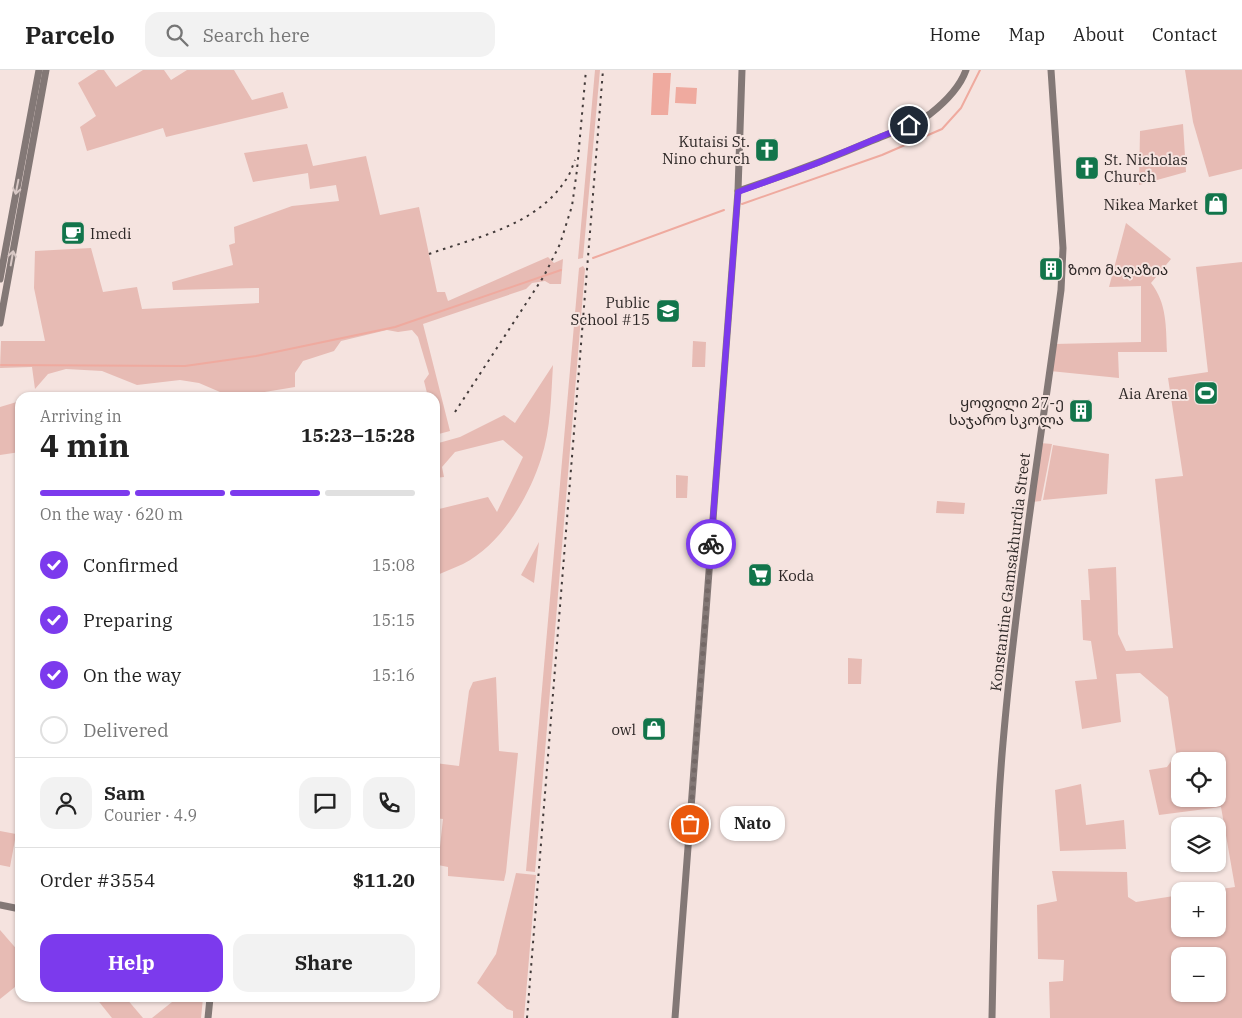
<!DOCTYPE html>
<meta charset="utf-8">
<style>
body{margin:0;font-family:"IBM Plex Serif","Noto Sans Georgian",serif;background:#f2f2f2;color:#222;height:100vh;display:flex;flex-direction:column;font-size:19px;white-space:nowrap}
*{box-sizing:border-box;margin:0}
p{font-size:16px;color:#767676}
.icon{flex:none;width:28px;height:28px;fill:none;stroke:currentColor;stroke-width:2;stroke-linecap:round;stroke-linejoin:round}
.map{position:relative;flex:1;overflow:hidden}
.details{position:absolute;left:15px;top:322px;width:425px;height:610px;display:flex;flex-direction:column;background:#fff;border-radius:15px;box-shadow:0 1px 4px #0004}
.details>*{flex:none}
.tools{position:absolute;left:1171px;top:682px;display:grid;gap:10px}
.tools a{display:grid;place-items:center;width:55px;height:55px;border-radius:10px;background:#fff;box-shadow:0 1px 4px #0004;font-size:25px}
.pin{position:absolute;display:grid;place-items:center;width:42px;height:42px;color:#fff;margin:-21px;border:2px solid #fff;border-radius:50%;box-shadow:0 1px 5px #0007}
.courier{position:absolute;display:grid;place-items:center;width:50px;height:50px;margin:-25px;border:4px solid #7c3aed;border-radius:50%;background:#fff;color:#222;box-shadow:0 1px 6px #0007}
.bubble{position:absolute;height:35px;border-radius:15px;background:#fff;box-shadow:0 1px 4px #0004;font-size:16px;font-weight:800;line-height:35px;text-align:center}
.summary em{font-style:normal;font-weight:800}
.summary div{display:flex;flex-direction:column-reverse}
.summary{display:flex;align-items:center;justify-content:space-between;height:85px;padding:0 25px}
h1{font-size:32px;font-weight:800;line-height:38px}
.bar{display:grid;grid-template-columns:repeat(4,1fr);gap:8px 5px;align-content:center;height:60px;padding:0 25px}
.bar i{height:6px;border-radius:4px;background:#e0e0e0}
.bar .selected{background:#7c3aed}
.bar p{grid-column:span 4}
.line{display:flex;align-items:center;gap:12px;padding:0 25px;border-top:1px solid #e0e0e0}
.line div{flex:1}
.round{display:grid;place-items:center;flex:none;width:52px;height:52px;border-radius:15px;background:#f2f2f2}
ol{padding:0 25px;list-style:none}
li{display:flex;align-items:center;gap:15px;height:55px}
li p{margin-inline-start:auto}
li .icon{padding:5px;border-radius:50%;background:#7c3aed;color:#fff;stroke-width:4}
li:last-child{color:#767676}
li i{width:28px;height:28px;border:2px solid #e0e0e0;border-radius:50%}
.button{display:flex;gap:10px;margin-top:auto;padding:10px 25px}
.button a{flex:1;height:58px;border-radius:15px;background:#7c3aed;color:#fff;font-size:20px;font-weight:800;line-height:58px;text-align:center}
.button a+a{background:#f2f2f2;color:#222}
header{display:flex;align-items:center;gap:30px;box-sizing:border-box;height:70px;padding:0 25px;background:#fff;border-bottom:1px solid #e0e0e0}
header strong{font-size:24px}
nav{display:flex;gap:28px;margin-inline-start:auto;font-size:18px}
.search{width:350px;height:45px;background:#f2f2f2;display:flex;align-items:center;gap:12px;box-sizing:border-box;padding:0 18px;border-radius:15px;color:#767676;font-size:19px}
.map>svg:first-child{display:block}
.green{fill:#e7bbb4;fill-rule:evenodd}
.water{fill:#efaa9f}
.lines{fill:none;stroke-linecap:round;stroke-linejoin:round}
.stream{stroke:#efaa9f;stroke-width:2}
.secondary{stroke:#837876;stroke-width:7}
.rail{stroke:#433b3a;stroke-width:2;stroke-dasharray:2.5 5;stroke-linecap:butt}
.oneway{stroke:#d8c8c5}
.done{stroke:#746967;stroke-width:5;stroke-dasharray:0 9}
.route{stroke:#7c3aed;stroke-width:6}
.labels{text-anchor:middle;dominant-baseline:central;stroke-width:4;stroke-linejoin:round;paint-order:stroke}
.poi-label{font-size:15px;fill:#2e2827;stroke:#f5e3df;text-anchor:end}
.street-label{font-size:15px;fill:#2e2827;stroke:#f5e3df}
</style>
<header>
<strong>Parcelo</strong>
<div class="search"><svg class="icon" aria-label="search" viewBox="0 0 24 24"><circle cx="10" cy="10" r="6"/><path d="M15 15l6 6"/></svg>Search here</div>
<nav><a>Home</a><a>Map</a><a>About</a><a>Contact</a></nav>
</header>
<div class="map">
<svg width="1242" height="948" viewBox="0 0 1242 948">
<rect width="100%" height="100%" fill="#f5e3df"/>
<g class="green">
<path d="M98,0H104L116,17L143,0H164L171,10L187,0H234L252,30L283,22L288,38L166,67L163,58L87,81L80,57L96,46L78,13Z"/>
<path d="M595,0H600L583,188L578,189Z"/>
<path d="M1185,0H1242V99L1209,107L1193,52Z"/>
<path d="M1183,54L1186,102L1139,115L1140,61Z"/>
<path d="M307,74L313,96L366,86L380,145L419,137L437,222H445L448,231L548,187L554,193L563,189L561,214H550L545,211L532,213L526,219L423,254L450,361L435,365V328L428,327L424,311L429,304L418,267L412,260L398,262L387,260L341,271L334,281L303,291L295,303V317L235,327L227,325L199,313L180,310L137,315L102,301L66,299L48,304L35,319L32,297L0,298L1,271H45L34,218L35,181L91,178L103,222L137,217L142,239L259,233V218L173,220L172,212L233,195L229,175L235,173L234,157L292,136L339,131L336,115L310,119L308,103L253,112L244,83Z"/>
<path d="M1126,153L1171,189L1151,213C1167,233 1166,257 1167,282H1118L1119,308L1050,301L1054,274L1141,272V216L1109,217Z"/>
<path d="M1242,192V948H1050L1049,912L1063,911L1064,890L1038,889L1037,835L1057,831L1052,801L1127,802L1128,827L1136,832L1180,825V859H1218V821H1207L1235,817L1221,737L1159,745L1149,700L1167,697L1172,690L1177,688L1168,627L1140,603L1116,604L1121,652L1082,659L1075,611L1097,609L1091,571L1083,570L1081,530H1090L1088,499L1116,497L1118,564L1126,581L1173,578L1155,409L1183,406L1168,308L1208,302L1196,197ZM1218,691V729H1180V691ZM1218,886V924H1180V886Z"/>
<path d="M583,196L585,199L535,802L526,801L579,198Z"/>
<path d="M693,271L706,272L705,297H692Z"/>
<path d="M553,295C551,326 551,359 541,389C528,429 501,474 463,494C454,498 444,502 435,506V440L488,427L497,442L523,387L503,370L455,382L442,397L444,407L435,408V374L460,367L504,345L515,353Z"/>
<path d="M20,331V382L0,385V337Z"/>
<path d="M1040,373L1052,374L1041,431L1032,432Z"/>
<path d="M1053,375L1109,384L1107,424L1043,430Z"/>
<path d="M676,405L688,406L687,428H676Z"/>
<path d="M937,431L965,433L964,444L936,443Z"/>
<path d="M539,472L534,513L521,505Z"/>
<path d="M848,588L862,589L861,614H848Z"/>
<path d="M496,607L499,681L518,683L506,802L504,811L448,806V797L438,795L443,749L435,748V693L459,696L469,621L473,612Z"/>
<path d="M1081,714L1086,755L1124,750L1126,779L1060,781L1055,720Z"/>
<path d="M0,761L16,764L10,797L0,795Z"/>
<path d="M516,803L536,805L524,948H513V941L507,939L477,913L496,884Z"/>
<path d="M0,860L20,883V913L0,929Z"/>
<path d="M96,928H126L143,948H112Z"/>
<path d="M177,928H203L201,948H152Z"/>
</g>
<g class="water">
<path d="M653,3H671L668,45H651Z"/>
<path d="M676,17L697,18L696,34L675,33Z"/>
</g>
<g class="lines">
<g class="stream">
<path d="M742,134L882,85L942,59L961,38L980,0"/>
<path d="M593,188L724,140"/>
<path d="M1,295L185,296L256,286L395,257L561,200"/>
</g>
<g class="secondary">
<path d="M738,121C783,106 827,90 871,71C890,63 912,56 930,44C944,33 960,17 966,0"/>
<path d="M0,209L39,0"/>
<path d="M0,253L46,0"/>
<path d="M0,835L20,839"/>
<path d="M208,948L210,928"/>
<path d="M675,948L738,121L742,0"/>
<path d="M992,948C994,856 995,764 1003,673C1016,521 1041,370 1061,220L1063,178L1051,0"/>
</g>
<g class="rail">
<path d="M429,184C477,167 535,156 565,111C570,105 572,97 575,90"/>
<path d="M455,342L544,206L560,174L572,136L577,100L586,0"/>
<path d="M527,948L603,0"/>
</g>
</g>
<defs><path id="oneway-shaft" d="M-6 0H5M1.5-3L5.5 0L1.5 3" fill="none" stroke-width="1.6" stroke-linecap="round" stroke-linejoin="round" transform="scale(1.25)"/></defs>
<g class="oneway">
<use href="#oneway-shaft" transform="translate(17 117) rotate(101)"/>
<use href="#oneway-shaft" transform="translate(12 188) rotate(-80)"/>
</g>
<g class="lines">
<path class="done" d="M690,754L711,474"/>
<path class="route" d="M711,474L738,122L815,94L909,55"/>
</g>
<defs>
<symbol id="church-square" viewBox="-11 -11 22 22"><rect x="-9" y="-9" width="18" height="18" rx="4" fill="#12754b" stroke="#f5e3df"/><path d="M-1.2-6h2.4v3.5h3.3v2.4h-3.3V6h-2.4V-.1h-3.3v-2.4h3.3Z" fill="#fff"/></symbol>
<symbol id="shop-square" viewBox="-11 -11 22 22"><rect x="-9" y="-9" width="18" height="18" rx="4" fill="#12754b" stroke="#f5e3df"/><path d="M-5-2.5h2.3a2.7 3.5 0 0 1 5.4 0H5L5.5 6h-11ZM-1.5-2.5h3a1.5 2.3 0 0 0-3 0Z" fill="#fff"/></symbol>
<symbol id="cafe-square" viewBox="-11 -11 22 22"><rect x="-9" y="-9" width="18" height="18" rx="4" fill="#12754b" stroke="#f5e3df"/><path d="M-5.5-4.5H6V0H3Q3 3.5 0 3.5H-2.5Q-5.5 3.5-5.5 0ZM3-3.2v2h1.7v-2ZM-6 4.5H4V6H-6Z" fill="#fff"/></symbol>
<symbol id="building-square" viewBox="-11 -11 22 22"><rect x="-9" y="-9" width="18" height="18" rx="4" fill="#12754b" stroke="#f5e3df"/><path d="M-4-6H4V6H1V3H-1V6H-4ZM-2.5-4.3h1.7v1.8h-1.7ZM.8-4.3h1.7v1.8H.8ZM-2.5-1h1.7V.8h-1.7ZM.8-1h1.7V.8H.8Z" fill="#fff"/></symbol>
<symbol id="school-square" viewBox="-11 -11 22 22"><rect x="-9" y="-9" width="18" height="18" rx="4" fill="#12754b" stroke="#f5e3df"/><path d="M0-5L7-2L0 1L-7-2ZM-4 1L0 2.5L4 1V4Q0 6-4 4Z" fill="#fff"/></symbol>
<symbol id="stadium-square" viewBox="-11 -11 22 22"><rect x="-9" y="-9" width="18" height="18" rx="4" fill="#12754b" stroke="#f5e3df"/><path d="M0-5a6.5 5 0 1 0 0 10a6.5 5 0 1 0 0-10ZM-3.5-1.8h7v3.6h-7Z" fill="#fff"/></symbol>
<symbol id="supermarket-square" viewBox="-11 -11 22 22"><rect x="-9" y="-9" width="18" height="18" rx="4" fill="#12754b" stroke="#f5e3df"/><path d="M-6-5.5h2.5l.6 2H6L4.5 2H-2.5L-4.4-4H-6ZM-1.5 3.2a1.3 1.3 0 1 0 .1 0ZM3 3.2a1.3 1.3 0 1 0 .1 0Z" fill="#fff"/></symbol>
</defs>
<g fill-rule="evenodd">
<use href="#church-square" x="753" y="66" width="28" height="28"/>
<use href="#church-square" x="1073" y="84" width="28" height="28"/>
<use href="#shop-square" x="1202" y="120" width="28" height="28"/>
<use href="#cafe-square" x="59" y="149" width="28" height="28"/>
<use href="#building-square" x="1037" y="185" width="28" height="28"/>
<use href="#school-square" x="654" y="227" width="28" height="28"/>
<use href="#stadium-square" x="1192" y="309" width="28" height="28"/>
<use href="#building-square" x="1067" y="327" width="28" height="28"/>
<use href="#supermarket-square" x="746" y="491" width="28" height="28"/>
<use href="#shop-square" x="640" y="645" width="28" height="28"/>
</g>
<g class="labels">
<g class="poi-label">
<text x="750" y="71">Kutaisi St.<tspan x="750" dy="17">Nino church</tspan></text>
<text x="1104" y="89" text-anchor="start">St. Nicholas<tspan x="1104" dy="17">Church</tspan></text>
<text x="1198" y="134">Nikea Market</text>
<text x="90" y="163" text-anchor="start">Imedi</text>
<text x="1068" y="199" text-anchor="start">ზოო მაღაზია</text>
<text x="650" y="232">Public<tspan x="650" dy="17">School #15</tspan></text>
<text x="1188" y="323">Aia Arena</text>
<text x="1064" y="332">ყოფილი 27-ე<tspan x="1064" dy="17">საჯარო სკოლა</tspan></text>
<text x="778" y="505" text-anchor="start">Koda</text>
<text x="636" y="659">owl</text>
</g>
<g class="street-label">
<text transform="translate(1010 502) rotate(-83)">Konstantine Gamsakhurdia Street</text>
</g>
</g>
</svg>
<div class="tools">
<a><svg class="icon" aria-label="locate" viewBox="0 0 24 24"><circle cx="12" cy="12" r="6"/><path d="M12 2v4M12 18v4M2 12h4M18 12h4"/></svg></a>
<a><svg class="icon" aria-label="layers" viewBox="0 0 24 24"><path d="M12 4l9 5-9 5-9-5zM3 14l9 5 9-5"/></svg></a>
<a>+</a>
<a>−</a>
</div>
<div class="pin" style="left:690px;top:754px;background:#ea580c"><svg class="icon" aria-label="bag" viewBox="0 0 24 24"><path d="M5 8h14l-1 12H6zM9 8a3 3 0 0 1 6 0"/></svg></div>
<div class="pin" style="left:909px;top:55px;background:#1f2937"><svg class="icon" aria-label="home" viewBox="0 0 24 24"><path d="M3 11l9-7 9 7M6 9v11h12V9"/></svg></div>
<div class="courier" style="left:711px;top:474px"><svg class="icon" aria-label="bike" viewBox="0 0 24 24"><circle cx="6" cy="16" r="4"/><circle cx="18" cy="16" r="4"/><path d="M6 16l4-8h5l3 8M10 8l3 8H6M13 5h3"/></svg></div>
<div class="bubble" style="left:720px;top:736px;width:65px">Nato</div>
<section class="details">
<div class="summary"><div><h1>4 min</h1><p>Arriving in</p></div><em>15:23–15:28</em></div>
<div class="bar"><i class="selected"></i><i class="selected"></i><i class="selected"></i><i></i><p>On the way · 620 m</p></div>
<ol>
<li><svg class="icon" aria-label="check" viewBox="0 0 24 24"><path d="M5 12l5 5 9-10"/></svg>Confirmed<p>15:08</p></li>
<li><svg class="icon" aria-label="check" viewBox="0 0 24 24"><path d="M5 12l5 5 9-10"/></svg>Preparing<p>15:15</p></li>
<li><svg class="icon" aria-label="check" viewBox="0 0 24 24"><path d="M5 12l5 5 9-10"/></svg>On the way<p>15:16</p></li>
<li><i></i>Delivered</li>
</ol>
<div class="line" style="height:90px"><a class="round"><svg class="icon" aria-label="person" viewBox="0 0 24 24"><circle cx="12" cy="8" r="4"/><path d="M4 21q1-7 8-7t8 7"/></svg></a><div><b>Sam</b><p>Courier · 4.9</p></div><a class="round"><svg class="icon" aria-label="chat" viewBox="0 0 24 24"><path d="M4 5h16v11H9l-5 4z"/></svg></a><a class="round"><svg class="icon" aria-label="phone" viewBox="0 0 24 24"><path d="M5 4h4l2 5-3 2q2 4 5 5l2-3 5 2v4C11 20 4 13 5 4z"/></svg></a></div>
<div class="line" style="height:65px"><div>Order #3554</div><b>$11.20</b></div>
<div class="button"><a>Help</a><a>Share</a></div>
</section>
</div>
